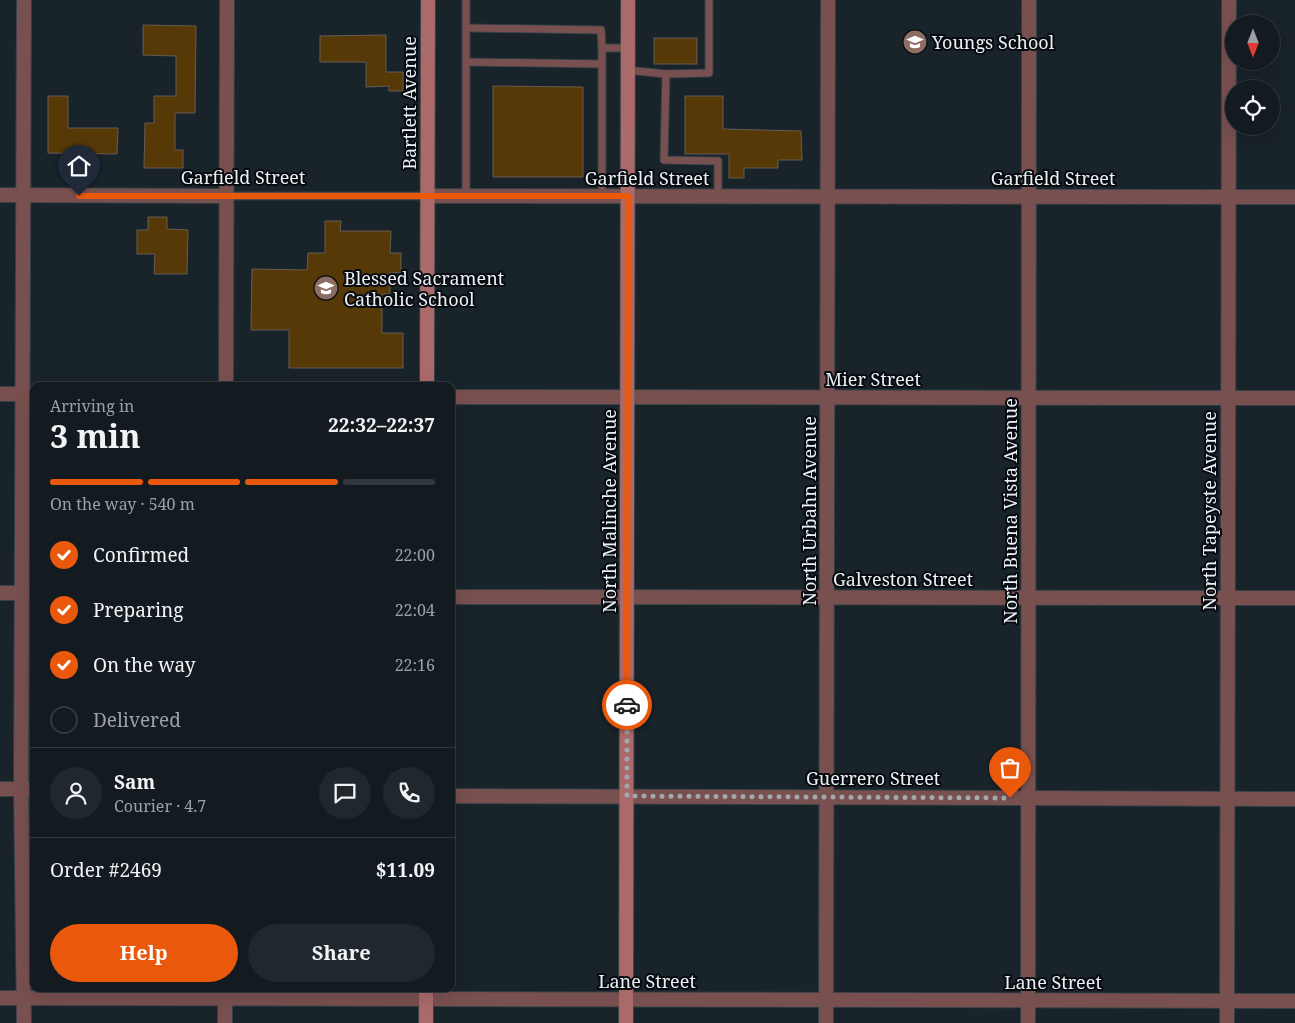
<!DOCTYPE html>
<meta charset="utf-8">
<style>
body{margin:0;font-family:"Noto Serif",serif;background:#20272d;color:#f1f3f6;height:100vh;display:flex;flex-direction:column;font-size:19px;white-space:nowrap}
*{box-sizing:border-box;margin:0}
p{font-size:16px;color:#9da1a5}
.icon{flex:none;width:28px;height:28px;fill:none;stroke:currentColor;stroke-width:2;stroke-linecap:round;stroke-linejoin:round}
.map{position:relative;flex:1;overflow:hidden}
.drawer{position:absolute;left:30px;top:382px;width:425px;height:610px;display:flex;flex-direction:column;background:#131a20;border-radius:10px;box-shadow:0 5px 20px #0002,0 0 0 1px #32383e}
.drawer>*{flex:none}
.needle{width:32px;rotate:180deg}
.tools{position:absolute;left:1225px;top:15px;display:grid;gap:10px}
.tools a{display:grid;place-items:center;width:55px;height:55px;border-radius:50%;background:#131a20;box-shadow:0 5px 20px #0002,0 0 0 1px #32383e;font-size:25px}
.pin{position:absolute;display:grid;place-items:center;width:42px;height:42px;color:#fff;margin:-51px -21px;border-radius:50% 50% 50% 0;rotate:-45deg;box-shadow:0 0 5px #0007}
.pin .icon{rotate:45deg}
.courier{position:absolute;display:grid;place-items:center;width:50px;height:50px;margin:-25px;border:4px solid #ea580c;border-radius:50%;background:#fff;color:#222;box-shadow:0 1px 6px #0007}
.summary em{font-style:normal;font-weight:700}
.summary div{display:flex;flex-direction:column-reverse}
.summary{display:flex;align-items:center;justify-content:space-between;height:85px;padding:0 20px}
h1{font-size:32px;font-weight:700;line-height:38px}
.bar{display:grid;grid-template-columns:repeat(4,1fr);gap:8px 5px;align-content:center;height:60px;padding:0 20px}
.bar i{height:6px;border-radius:4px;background:#32383e}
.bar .on{background:#ea580c}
.bar p{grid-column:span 4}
.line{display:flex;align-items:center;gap:12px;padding:0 20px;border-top:1px solid #32383e}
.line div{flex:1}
.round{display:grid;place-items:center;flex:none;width:52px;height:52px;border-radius:26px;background:#20272d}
ol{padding:0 20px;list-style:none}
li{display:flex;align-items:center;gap:15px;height:55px}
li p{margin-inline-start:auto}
li .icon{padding:5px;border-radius:50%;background:#ea580c;color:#fff;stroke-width:4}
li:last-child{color:#9da1a5}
li i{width:28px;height:28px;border:2px solid #32383e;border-radius:50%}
.action{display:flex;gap:10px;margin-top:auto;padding:10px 20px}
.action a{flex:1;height:58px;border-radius:30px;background:#ea580c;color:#fff;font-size:20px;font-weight:700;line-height:58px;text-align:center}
.action a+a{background:#20272d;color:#f1f3f6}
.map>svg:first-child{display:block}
.building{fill:#573907;stroke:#665d53}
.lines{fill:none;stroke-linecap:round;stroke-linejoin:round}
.service-casing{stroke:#364047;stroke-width:9}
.minor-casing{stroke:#364047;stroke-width:16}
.secondary-casing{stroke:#364047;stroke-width:16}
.service{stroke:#795050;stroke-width:7}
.minor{stroke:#795050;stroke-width:14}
.secondary{stroke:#ab6a6a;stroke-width:14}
.done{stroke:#a1a9af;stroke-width:5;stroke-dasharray:0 9}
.route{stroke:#ea580c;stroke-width:6}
.labels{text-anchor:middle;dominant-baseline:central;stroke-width:4;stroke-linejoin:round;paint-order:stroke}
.poi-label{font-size:18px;fill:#eaf1f6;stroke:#070b0f;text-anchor:start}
.street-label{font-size:18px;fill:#eaf1f6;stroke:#070b0f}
</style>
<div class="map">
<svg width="1295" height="1023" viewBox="0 0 1295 1023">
<rect width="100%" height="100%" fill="#19232a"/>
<g class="building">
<path d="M143,25L196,26L195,113H175V150H183V168H144L145,123H154V96H176V56L143,55Z"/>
<path d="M386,35V72H403V91H389V86L366,87V62H320V36Z"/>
<rect x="654" y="38" width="43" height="26"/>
<path d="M493,86L583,87V177H493Z"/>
<path d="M48,96H68V128H118L117,154L48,153Z"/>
<path d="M685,96H723V129L801,131L802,160H778V168H744V178H729V154H685Z"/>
<path d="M148,217H167V229L188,230L187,274H154L155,254H137V230H148Z"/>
<path d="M325,221H341L340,231H391L390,253H401V273L390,272V294H382V333H403V368H289V330H251L252,269L307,270L308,253H325Z"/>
</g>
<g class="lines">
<defs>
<g id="service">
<path d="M466,0V196"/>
<path d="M466,28L601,30L602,48"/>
<path d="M466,62L601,64"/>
<path d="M627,70L666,74L709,73V0"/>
<path d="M666,74L664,160L718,161V197"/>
<path d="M226,196H427"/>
<path d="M602,197V48H628"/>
</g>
<g id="minor">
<path d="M24,0L21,789L24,1023"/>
<path d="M0,195L226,196"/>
<path d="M427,196L1295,197"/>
<path d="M226,386L227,0"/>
<path d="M0,394H34"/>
<path d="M451,397L1295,398"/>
<path d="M0,593H34"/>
<path d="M451,597L1295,598"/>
<path d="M0,789H34"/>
<path d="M451,796L1295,799"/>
<path d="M0,998L1295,1001"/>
<path d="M225,1023V989"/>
<path d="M826,1023L828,0"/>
<path d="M1028,1023L1029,0"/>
<path d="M1227,1023L1229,0"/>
</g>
<g id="secondary">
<path d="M427,386L428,0"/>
<path d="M426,1023V989"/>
<path d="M626,1023L628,0"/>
</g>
</defs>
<use href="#service" class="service-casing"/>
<use href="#minor" class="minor-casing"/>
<use href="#secondary" class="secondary-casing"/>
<use href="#service" class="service"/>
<use href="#minor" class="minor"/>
<use href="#secondary" class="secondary"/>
</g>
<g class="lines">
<path class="done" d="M627,705V796L1010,798"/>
<path class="route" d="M79,196H628L627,705"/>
</g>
<defs>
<symbol id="school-disc" viewBox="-11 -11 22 22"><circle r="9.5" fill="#8d6e63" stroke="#070b0f"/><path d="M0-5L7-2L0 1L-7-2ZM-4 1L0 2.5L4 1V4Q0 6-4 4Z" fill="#fff"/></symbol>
</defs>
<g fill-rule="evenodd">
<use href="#school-disc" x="901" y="28" width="28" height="28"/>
<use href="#school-disc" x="312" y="274" width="28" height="28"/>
</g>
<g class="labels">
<g class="poi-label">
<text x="932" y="42">Youngs School</text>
<text x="344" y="278">Blessed Sacrament<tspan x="344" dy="21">Catholic School</tspan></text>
</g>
<g class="street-label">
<text transform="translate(409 103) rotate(-90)">Bartlett Avenue</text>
<text x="243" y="177">Garfield Street</text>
<text x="647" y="178">Garfield Street</text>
<text x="1053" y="178">Garfield Street</text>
<text x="873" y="379">Mier Street</text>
<text transform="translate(609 511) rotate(-90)">North Malinche Avenue</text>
<text transform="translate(809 511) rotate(-90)">North Urbahn Avenue</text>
<text transform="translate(1010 511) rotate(-90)">North Buena Vista Avenue</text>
<text transform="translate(1209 511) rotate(-90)">North Tapeyste Avenue</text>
<text x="903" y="579">Galveston Street</text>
<text x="873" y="778">Guerrero Street</text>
<text x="647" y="981">Lane Street</text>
<text x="1053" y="982">Lane Street</text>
</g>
</g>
</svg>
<div class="tools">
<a><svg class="needle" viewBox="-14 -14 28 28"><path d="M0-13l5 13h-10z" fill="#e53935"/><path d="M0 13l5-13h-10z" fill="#9da1a5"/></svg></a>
<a><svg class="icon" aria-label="locate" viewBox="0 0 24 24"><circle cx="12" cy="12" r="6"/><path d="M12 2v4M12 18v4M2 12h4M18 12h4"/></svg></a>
</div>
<div class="pin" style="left:1010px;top:798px;background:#ea580c"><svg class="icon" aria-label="bag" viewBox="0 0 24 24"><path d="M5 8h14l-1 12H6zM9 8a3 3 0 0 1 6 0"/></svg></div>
<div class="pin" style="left:79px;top:196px;background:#1f2937"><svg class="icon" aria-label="home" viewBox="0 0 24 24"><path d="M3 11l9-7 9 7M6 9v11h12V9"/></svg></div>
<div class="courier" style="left:627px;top:705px"><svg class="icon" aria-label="car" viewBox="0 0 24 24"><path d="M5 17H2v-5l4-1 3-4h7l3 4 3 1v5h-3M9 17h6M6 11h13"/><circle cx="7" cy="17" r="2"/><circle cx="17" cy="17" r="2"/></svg></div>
<section class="drawer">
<div class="summary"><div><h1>3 min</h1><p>Arriving in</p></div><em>22:32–22:37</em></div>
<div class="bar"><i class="on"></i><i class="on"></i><i class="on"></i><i></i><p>On the way · 540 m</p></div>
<ol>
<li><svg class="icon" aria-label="check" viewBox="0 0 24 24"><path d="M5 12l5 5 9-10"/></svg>Confirmed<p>22:00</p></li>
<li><svg class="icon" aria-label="check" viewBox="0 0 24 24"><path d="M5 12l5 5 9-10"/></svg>Preparing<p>22:04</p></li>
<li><svg class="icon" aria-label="check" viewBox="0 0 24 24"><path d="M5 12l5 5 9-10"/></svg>On the way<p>22:16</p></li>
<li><i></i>Delivered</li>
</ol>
<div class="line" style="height:90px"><a class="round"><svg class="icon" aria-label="person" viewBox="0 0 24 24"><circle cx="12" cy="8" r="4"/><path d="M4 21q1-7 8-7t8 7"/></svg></a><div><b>Sam</b><p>Courier · 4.7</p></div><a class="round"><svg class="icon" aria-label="chat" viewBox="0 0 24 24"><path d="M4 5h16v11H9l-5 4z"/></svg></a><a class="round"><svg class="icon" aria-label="phone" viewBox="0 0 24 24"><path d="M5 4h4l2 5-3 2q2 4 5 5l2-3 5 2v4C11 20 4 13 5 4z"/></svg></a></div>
<div class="line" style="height:65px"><div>Order #2469</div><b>$11.09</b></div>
<div class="action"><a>Help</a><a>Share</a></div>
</section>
</div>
